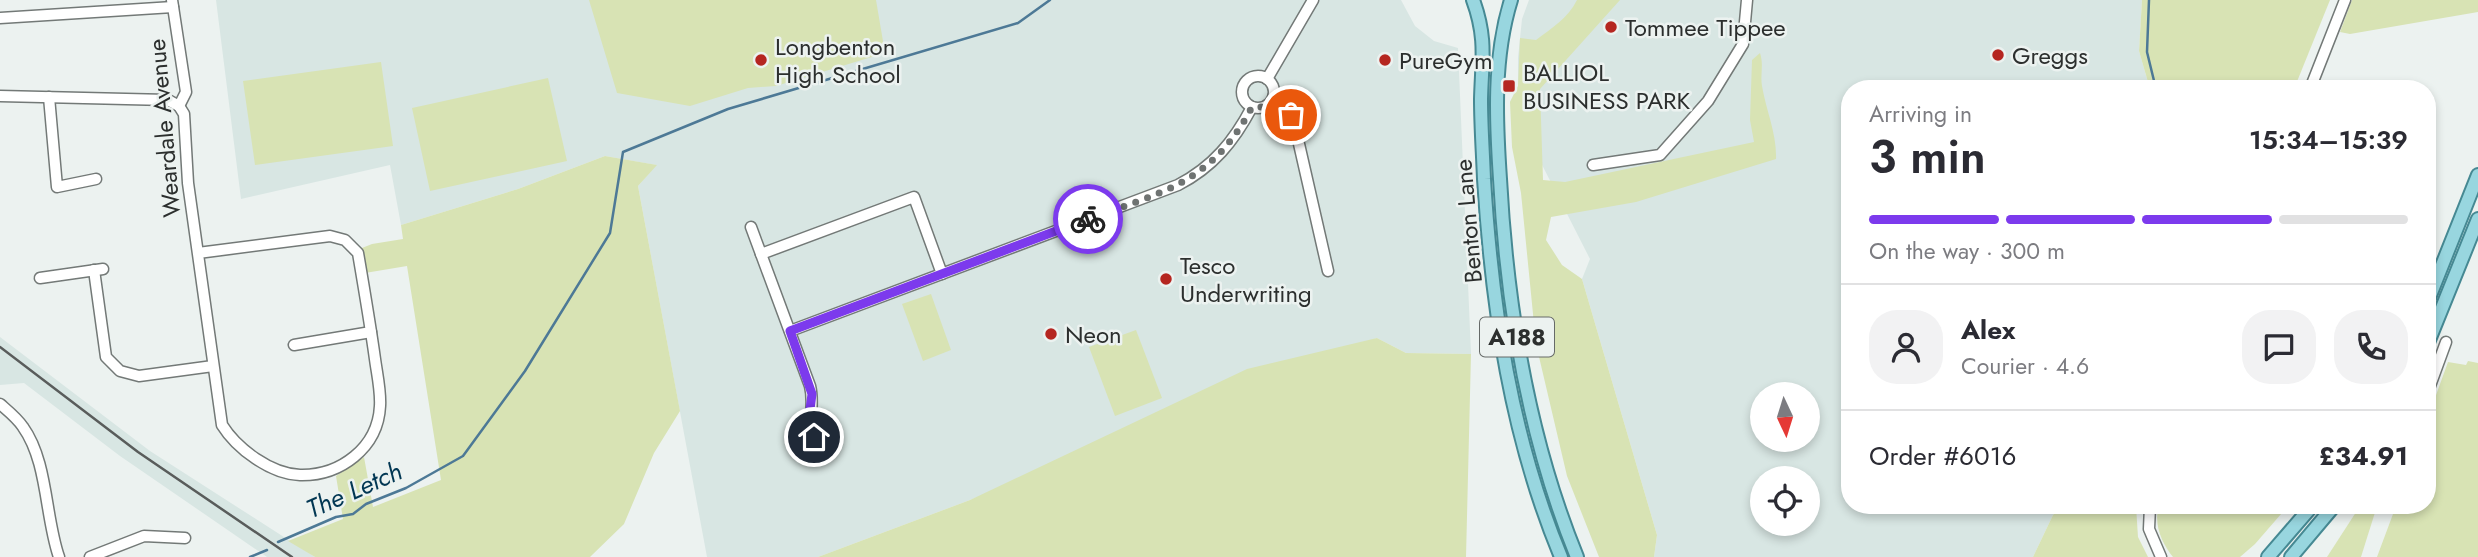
<!DOCTYPE html>
<meta charset="utf-8">
<style>
body{margin:0;font-family:Jost,sans-serif;background:#f2f2f3;color:#2b2b33;height:100vh;display:flex;flex-direction:column;font-size:26px;white-space:nowrap}
*{box-sizing:border-box;margin:0}
p{font-size:23px;color:#7c7c81}
.icon{flex:none;width:38px;height:38px;fill:none;stroke:currentColor;stroke-width:2;stroke-linecap:round;stroke-linejoin:round}
.map{position:relative;flex:1;overflow:hidden}
.sheet{position:absolute;left:1841px;top:80px;width:595px;height:434px;display:flex;flex-direction:column;background:#fff;border-radius:28px;box-shadow:0 4px 10px #0003}
.sheet>*{flex:none}
.needle{width:46px;rotate:176deg}
.controls{position:absolute;left:1750px;top:382px;display:grid;gap:14px}
.controls a{display:grid;place-items:center;width:70px;height:70px;border-radius:50%;background:#fff;box-shadow:0 4px 10px #0003;font-size:35px}
.pin{position:absolute;display:grid;place-items:center;width:60px;height:60px;color:#fff;margin:-30px;border:4px solid #fff;border-radius:50%;box-shadow:0 2px 7px #0007}
.courier{position:absolute;display:grid;place-items:center;width:70px;height:70px;margin:-35px;border:5px solid #7c3aed;border-radius:50%;background:#fff;color:#222;box-shadow:0 2px 9px #0007}
.head em{font-style:normal;font-weight:600}
.head div{display:flex;flex-direction:column-reverse}
.head{display:flex;align-items:center;justify-content:space-between;height:119px;padding:0 28px}
h1{font-size:46px;font-weight:600;line-height:52px}
.bar{display:grid;grid-template-columns:repeat(4,1fr);gap:10px 7px;align-content:center;height:84px;padding:0 28px}
.bar i{height:9px;border-radius:5px;background:#e1e1e2}
.bar .selected{background:#7c3aed}
.bar p{grid-column:span 4}
.line{display:flex;align-items:center;gap:18px;padding:0 28px;border-top:2px solid #e1e1e2}
.line div{flex:1}
.round{display:grid;place-items:center;flex:none;width:74px;height:74px;border-radius:28px;background:#f2f2f3}
.map>svg:first-child{display:block}
.built{fill:#d8e6e3;fill-rule:evenodd}
.green{fill:#d8e3b4}
.lines{fill:none;stroke-linecap:round;stroke-linejoin:round}
.stream{stroke:#4d7996;stroke-width:2.5}
.minor-casing{stroke:#737977;stroke-width:13}
.major-casing{stroke:#468993;stroke-width:16}
.minor{stroke:#fff;stroke-width:10}
.major{stroke:#98d6df;stroke-width:12}
.rail{stroke:#595c5b;stroke-width:2.5}
.done{stroke:#6f7372;stroke-width:7;stroke-dasharray:0 12.6}
.route{stroke:#7c3aed;stroke-width:9}
.poi-dot{fill:#b52620;stroke:#ecf2f0;stroke-width:2.5}
.labels{text-anchor:middle;dominant-baseline:central;stroke-width:5;stroke-linejoin:round;paint-order:stroke}
.shield{fill:#ecf2f0;stroke:#666a68;stroke-width:2}
.shield-label{font-size:23px;font-weight:bold;fill:#2c2f2e}
.poi-label{font-size:24px;fill:#2c2f2e;stroke:#ecf2f0;text-anchor:start}
.street-label{font-size:24px;fill:#2c2f2e;stroke:#ecf2f0}
.water-label{font-size:26px;font-style:italic;fill:#023753;stroke:#ecf2f0}
</style>
<div class="map">
<svg width="2478" height="557" viewBox="0 0 2478 557">
<rect width="100%" height="100%" fill="#ecf2f0"/>
<g class="built">
<path d="M216,0H1401L1415,26L1434,41L1458,48L1471,354L1406,353L1377,338L970,500L818,557H707L638,186L656,165L605,156L518,189L401,225L390,165L241,199Z"/>
<path d="M1529,0H2142L2139,51L2150,89H1850V506H2062L2053,515L2033,557H1654L1657,535L1582,279L1590,259L1510,102L1518,86V58L1522,19ZM1762,394H1808V439H1762ZM1762,478H1808V523H1762Z"/>
<path d="M0,337L150,451L315,557H267L120,456L24,383L0,385Z"/>
</g>
<g class="green">
<path d="M589,0H876L885,53L776,86L748,88L690,106L617,93Z"/>
<path d="M1577,0H1620L1540,89L1543,180L1565,182L1754,142L1750,120L1752,60L1760,53C1764,65 1760,74 1762,86C1766,110 1777,134 1776,159L1636,202L1551,217L1546,240L1562,265L1582,279L1657,535L1654,557H1599L1567,476L1536,344L1521,193L1512,147L1510,102L1518,86L1520,38L1536,40C1552,28 1568,18 1577,0Z"/>
<path d="M2142,0H2330L2294,89H2150L2139,51Z"/>
<path d="M2352,0H2478V12L2350,34L2340,32Z"/>
<path d="M381,62L393,146L255,165L243,81Z"/>
<path d="M548,78L567,161L430,191L412,108Z"/>
<path d="M605,156L657,165L638,186L680,411L654,453L624,524L590,557H315L288,541L343,519L336,476L364,457L373,507L441,480L407,266L365,273L357,250L372,244L403,239L401,225L518,189Z"/>
<path d="M931,294L951,350L923,361L902,304Z"/>
<path d="M1136,330L1162,398L1115,416L1089,347Z"/>
<path d="M1377,338L1406,353L1471,354L1466,557H818L970,500L1247,369Z"/>
<path d="M2468,361L2478,363V557H2377L2396,506H2427V420L2448,362L2466,365Z"/>
<path d="M2062,506H2136L2138,537L2148,557H2033L2053,515Z"/>
<path d="M2159,506H2288L2255,544L2240,557H2173C2162,544 2153,523 2159,506Z"/>
<path d="M2360,506H2377L2361,557H2327Z"/>
</g>
<g class="lines">
<g class="stream">
<path d="M2149,0L2147,52L2156,89"/>
<path d="M278,542L336,517L353,514L366,504L406,488L463,456L525,371L610,233L623,152L728,109L1018,23L1050,0"/>
<path d="M250,557L267,550"/>
</g>
<defs>
<g id="minor">
<path d="M172,0L186,92L179,106"/>
<path d="M0,18L173,7"/>
<circle cx="1258" cy="92" r="16"/>
<path d="M1267,79L1313,0"/>
<path d="M2310,89L2345,0"/>
<path d="M0,96L168,100L179,106"/>
<path d="M49,97L57,187L96,179"/>
<path d="M1273,98L1285,107L1294,122L1328,271"/>
<path d="M179,106L184,114L188,183L222,425C237,449 271,474 300,475C340,476 378,448 380,406C381,391 377,374 375,359C370,323 364,288 358,253L345,240L330,236L198,253"/>
<path d="M1593,165L1660,155L1708,101L1743,44L1747,0"/>
<path d="M751,227L761,254"/>
<path d="M94,270L106,357L120,371L139,376L213,366"/>
<path d="M40,278L103,269"/>
<path d="M790,331L1178,185C1213,167 1234,141 1252,107"/>
<path d="M294,345L371,332"/>
<path d="M2427,394L2446,342"/>
<path d="M0,404C8,411 17,418 23,427C48,462 45,517 59,557"/>
<path d="M814,437C807,418 815,405 810,386L761,254L914,197L942,274"/>
<path d="M2150,506L2149,529L2161,557"/>
<path d="M90,557L144,536L185,538"/>
</g>
<g id="major">
<path d="M1473,0C1487,38 1482,61 1481,99C1481,126 1483,152 1484,179C1492,308 1511,437 1561,557"/>
<path d="M1511,0C1493,58 1496,120 1500,179C1507,309 1528,437 1577,557"/>
<path d="M2427,303L2478,175"/>
<path d="M2427,345L2478,219"/>
<path d="M2268,557L2312,506"/>
<path d="M2291,557L2334,506"/>
</g>
</defs>
<use href="#minor" class="minor-casing"/>
<use href="#major" class="major-casing"/>
<use href="#minor" class="minor"/>
<use href="#major" class="major"/>
<path class="rail" d="M0,347L138,452L292,557"/>
</g>
<g class="lines">
<path class="done" d="M1088,219C1163,192 1212,183 1252,107H1264L1273,98L1286,107L1291,115"/>
<path class="route" d="M814,437L809,417L812,394L790,331L1088,219"/>
</g>
<g class="poi-dot">
<circle cx="1611" cy="27" r="7"/>
<circle cx="1998" cy="55" r="7"/>
<circle cx="761" cy="60" r="7"/>
<circle cx="1385" cy="60" r="7"/>
<rect x="1502" y="79" width="14" height="14" rx="3.5"/>
<circle cx="1166" cy="279" r="7"/>
<circle cx="1051" cy="334" r="7"/>
</g>
<g class="labels">
<rect class="shield" x="1480" y="317.5" width="74" height="39" rx="5"/>
<g class="shield-label">
<text x="1517" y="337">A188</text>
</g>
<g class="poi-label">
<text x="1625" y="27">Tommee Tippee</text>
<text x="775" y="46">Longbenton<tspan x="775" dy="28">High School</tspan></text>
<text x="2012" y="55">Greggs</text>
<text x="1399" y="60">PureGym</text>
<text x="1523" y="72">BALLIOL<tspan x="1523" dy="28">BUSINESS PARK</tspan></text>
<text x="1180" y="265">Tesco<tspan x="1180" dy="28">Underwriting</tspan></text>
<text x="1065" y="334">Neon</text>
</g>
<g class="street-label">
<text transform="translate(164 128) rotate(-95)">Weardale Avenue</text>
<text transform="translate(1468 221) rotate(-95)">Benton Lane</text>
</g>
<g class="water-label">
<text transform="translate(354 490) rotate(-24)">The Letch</text>
</g>
</g>
</svg>
<div class="controls">
<a><svg class="needle" viewBox="-14 -14 28 28"><path d="M0-13l5 13h-10z" fill="#e53935"/><path d="M0 13l5-13h-10z" fill="#7c7c81"/></svg></a>
<a><svg class="icon" aria-label="locate" viewBox="0 0 24 24"><circle cx="12" cy="12" r="6"/><path d="M12 2v4M12 18v4M2 12h4M18 12h4"/></svg></a>
</div>
<div class="pin" style="left:1291px;top:115px;background:#ea580c"><svg class="icon" aria-label="bag" viewBox="0 0 24 24"><path d="M5 8h14l-1 12H6zM9 8a3 3 0 0 1 6 0"/></svg></div>
<div class="pin" style="left:814px;top:437px;background:#1f2937"><svg class="icon" aria-label="home" viewBox="0 0 24 24"><path d="M3 11l9-7 9 7M6 9v11h12V9"/></svg></div>
<div class="courier" style="left:1088px;top:219px"><svg class="icon" aria-label="bike" viewBox="0 0 24 24"><circle cx="6" cy="16" r="4"/><circle cx="18" cy="16" r="4"/><path d="M6 16l4-8h5l3 8M10 8l3 8H6M13 5h3"/></svg></div>
<section class="sheet">
<div class="head"><div><h1>3 min</h1><p>Arriving in</p></div><em>15:34–15:39</em></div>
<div class="bar"><i class="selected"></i><i class="selected"></i><i class="selected"></i><i></i><p>On the way · 300 m</p></div>
<div class="line" style="height:126px"><a class="round"><svg class="icon" aria-label="person" viewBox="0 0 24 24"><circle cx="12" cy="8" r="4"/><path d="M4 21q1-7 8-7t8 7"/></svg></a><div><b>Alex</b><p>Courier · 4.6</p></div><a class="round"><svg class="icon" aria-label="chat" viewBox="0 0 24 24"><path d="M4 5h16v11H9l-5 4z"/></svg></a><a class="round"><svg class="icon" aria-label="phone" viewBox="0 0 24 24"><path d="M5 4h4l2 5-3 2q2 4 5 5l2-3 5 2v4C11 20 4 13 5 4z"/></svg></a></div>
<div class="line" style="height:91px"><div>Order #6016</div><b>£34.91</b></div>
</section>
</div>
